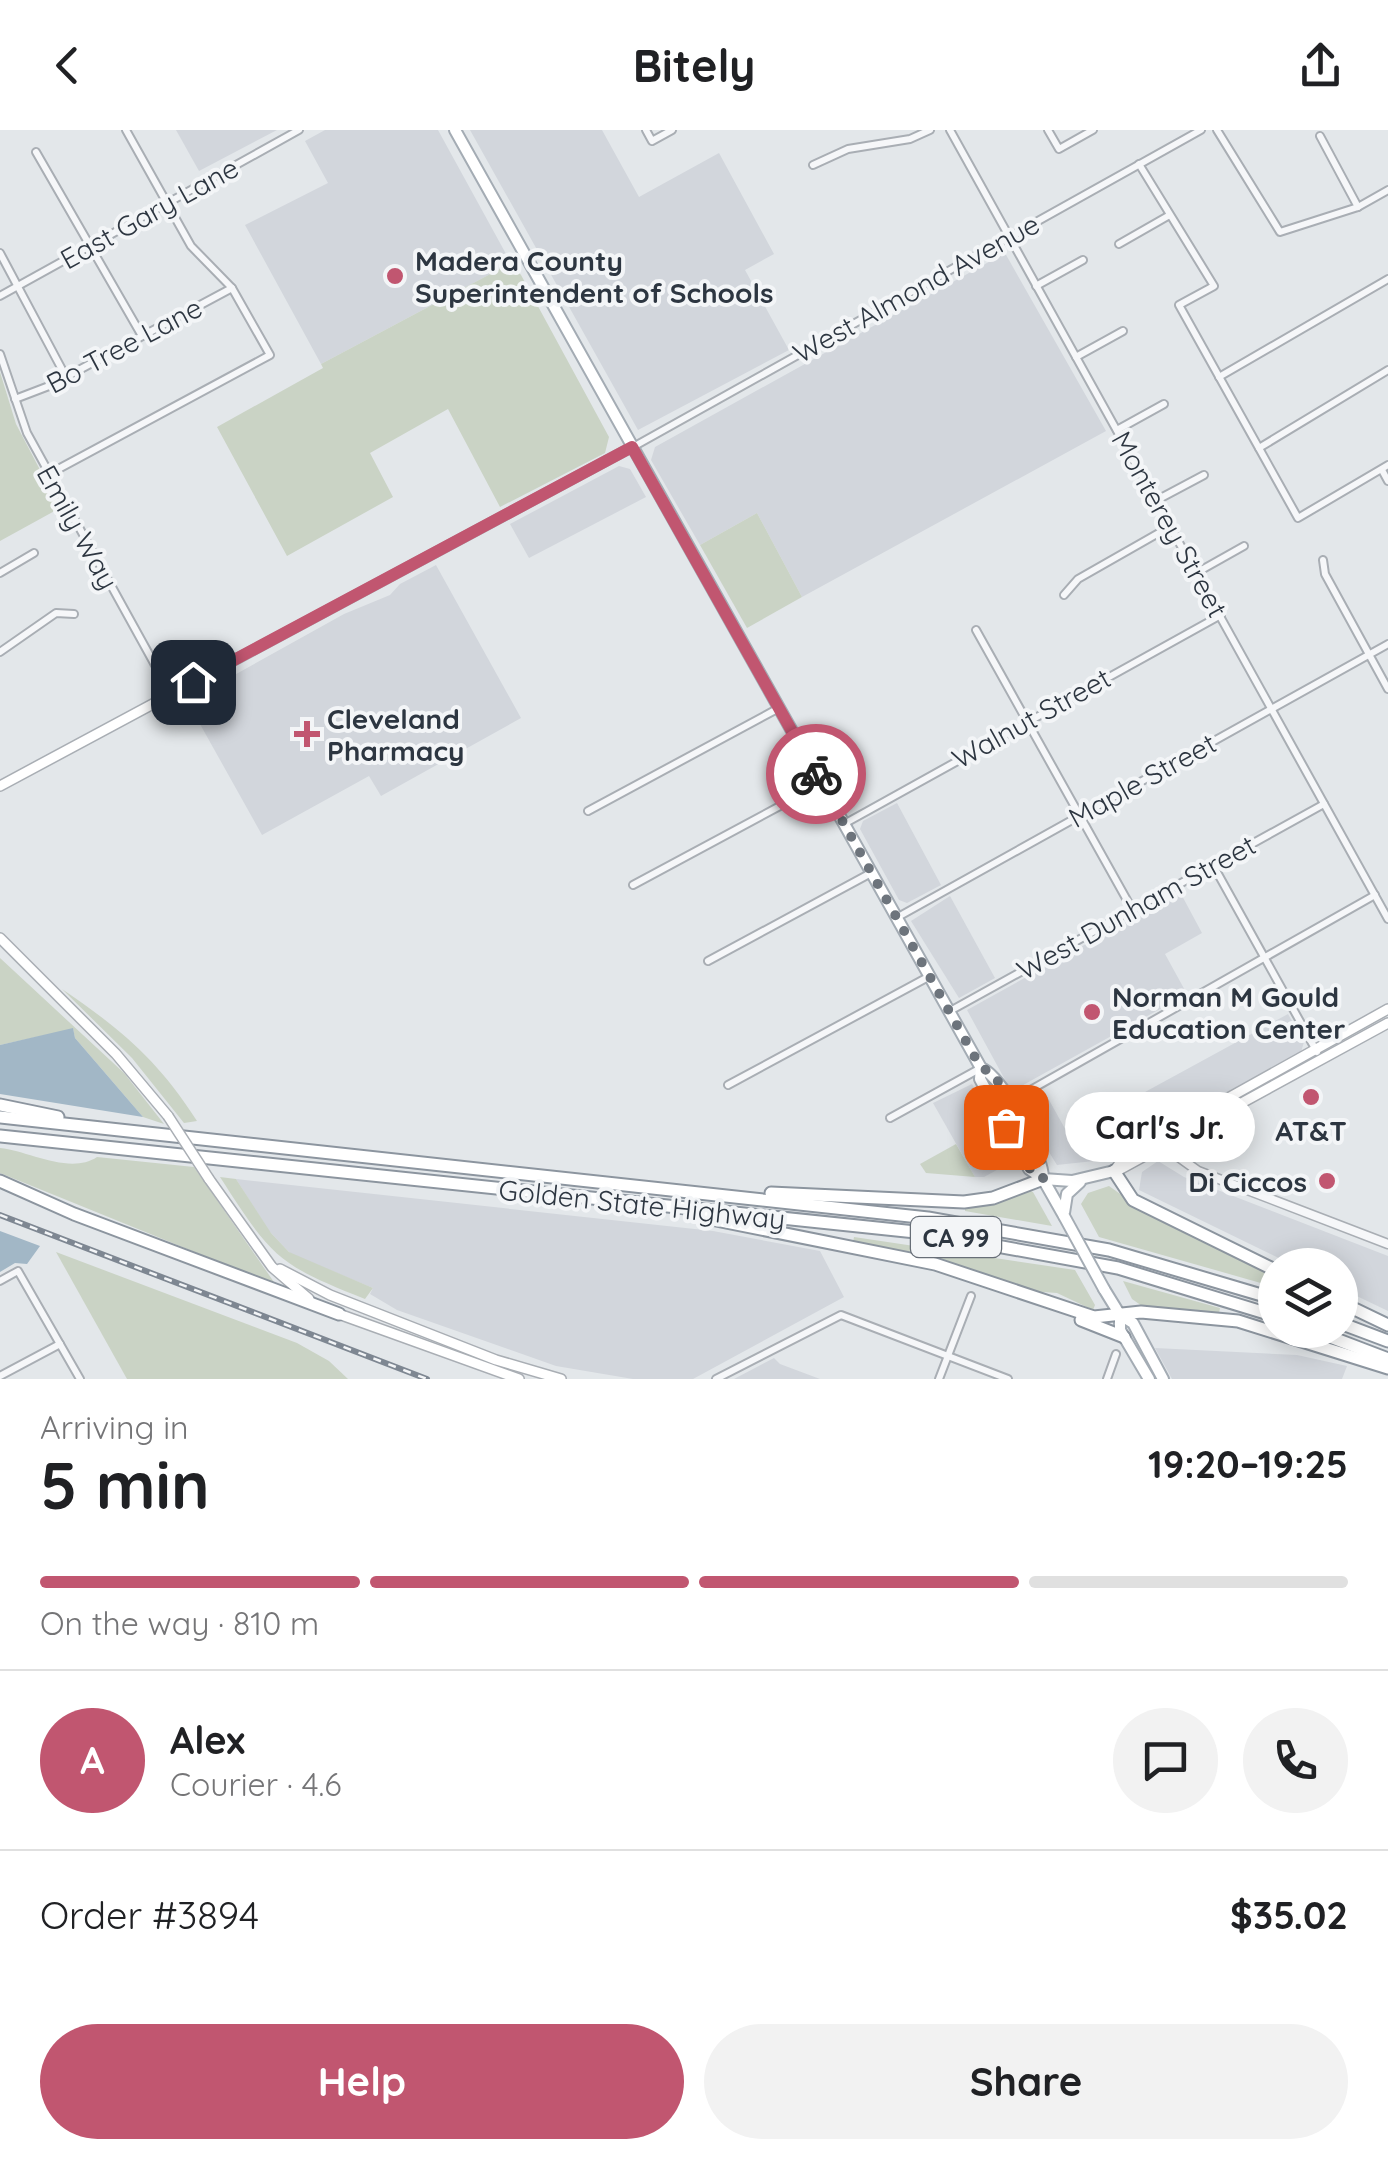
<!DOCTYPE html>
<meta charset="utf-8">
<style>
body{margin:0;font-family:Quicksand,sans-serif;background:#f2f2f2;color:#202124;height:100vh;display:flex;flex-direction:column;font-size:38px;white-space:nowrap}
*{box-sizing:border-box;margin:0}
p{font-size:32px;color:#757577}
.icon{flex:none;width:55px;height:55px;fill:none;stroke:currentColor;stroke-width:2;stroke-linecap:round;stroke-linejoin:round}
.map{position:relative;height:1249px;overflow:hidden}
.panel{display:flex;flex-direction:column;background:#fff;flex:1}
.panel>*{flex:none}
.fabs{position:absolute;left:1258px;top:1118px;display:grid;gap:20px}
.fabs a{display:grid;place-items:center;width:100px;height:100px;border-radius:50%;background:#fff;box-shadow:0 5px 25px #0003;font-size:50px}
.pin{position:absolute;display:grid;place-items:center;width:85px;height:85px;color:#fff;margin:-42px;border-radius:20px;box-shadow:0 5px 15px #0006}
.courier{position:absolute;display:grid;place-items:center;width:100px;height:100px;margin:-50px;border:8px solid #c15670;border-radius:50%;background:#fff;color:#222;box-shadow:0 2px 12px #0007}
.bubble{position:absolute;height:70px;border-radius:35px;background:#fff;box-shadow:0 5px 25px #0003;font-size:32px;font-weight:700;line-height:70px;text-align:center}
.headline em{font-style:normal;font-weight:700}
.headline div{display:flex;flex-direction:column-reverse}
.headline{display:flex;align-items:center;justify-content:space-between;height:170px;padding:0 40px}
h1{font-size:65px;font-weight:700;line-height:75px}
.bar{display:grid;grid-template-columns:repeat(4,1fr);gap:15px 10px;align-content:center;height:120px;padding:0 40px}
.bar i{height:12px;border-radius:8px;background:#e0e0e0}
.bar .current{background:#c15670}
.bar p{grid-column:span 4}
.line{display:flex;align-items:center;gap:25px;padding:0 40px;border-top:2px solid #e0e0e0}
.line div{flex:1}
.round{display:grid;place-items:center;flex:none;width:105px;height:105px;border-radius:52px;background:#f2f2f2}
.button{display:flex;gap:20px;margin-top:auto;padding:20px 40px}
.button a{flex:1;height:115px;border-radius:60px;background:#c15670;color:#fff;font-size:40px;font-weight:700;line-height:115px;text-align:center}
.button a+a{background:#f2f2f2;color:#202124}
header{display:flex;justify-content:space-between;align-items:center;height:130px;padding:0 40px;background:#fff;font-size:45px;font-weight:700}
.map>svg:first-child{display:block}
.built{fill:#d2d6dc}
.green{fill:#cad3c5}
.water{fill:#a2b7c6}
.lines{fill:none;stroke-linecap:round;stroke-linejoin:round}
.minor-casing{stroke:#a9aeb4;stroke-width:10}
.tertiary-casing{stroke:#a9aeb4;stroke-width:11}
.secondary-casing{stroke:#a9aeb4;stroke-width:12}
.primary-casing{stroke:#a4acb4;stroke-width:14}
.motorway-casing{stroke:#8c959f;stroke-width:15}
.minor{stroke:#f6f7f9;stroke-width:6}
.tertiary{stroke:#f6f7f9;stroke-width:8}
.secondary{stroke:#fff;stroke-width:9}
.primary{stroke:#fff;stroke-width:10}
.motorway{stroke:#fff;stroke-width:11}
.rail-casing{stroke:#7e8792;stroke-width:6}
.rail{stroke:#f3f5f7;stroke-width:2.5;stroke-dasharray:8;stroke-linecap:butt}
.secondary-bridge-casing{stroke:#a9aeb4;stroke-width:12;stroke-linecap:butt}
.primary-bridge-casing{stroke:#a4acb4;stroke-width:14;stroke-linecap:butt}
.secondary-bridge{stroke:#fff;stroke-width:9}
.primary-bridge{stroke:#fff;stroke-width:10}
.done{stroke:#6d747c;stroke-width:10;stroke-dasharray:0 18}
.route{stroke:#c15670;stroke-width:12}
.poi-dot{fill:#c15670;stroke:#f3f5f7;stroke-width:4}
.labels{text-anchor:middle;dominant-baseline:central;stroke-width:8;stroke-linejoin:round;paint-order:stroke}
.shield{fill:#f3f5f7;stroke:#686f78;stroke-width:2.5}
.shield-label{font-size:25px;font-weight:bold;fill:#2d3641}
.street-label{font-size:28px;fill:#2d3641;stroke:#f3f5f7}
.poi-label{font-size:28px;font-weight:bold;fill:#2d3641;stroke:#f3f5f7;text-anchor:start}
</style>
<header><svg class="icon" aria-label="back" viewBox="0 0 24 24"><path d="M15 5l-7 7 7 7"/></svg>Bitely<svg class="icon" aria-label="share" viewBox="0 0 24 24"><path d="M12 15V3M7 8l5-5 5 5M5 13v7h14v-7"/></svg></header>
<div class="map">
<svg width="1388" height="1249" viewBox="0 0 1388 1249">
<rect width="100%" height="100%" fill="#e3e7ea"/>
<g class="built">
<path d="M176,0H277L199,41Z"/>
<path d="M325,0H438L511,133L321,234L245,95L328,53L305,11Z"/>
<path d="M470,0H602L639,67L719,23L774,124L745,140L789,220L638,300Z"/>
<path d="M1005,123L1106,301L802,467L757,383L700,415L651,330L655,317Z"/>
<path d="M619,336L630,339L646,367L529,428L510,394Z"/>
<path d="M436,435L521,588L381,666L369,646L262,705L191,578L193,568L344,484L390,465L400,454Z"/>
<path d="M897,673L941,755L907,773L899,770L860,699L863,691Z"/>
<path d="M1180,762L1202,803L1165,824L1187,864L1014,960L1010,959L967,880Z"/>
<path d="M950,766L995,848L959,868L911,791Z"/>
<path d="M1288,884L1304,912L1301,922L1103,1030L1057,1035L1021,977L1044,961L1068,1004Z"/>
<path d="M972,954L1015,1030L984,1047H975L933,973Z"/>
<path d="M1158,1031L1184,1047L1388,1126V1181L1340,1158V1135H1293L1139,1060L1142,1042Z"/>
<path d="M236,1049L713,1101L820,1121L844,1167L693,1249H633L556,1236L397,1180L370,1164L373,1158L291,1124L269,1101Z"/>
<path d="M1155,1218L1297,1225L1347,1236L1342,1249H1172Z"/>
<path d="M774,1228L780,1234L820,1249H734Z"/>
</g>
<g class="green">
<path d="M511,133L521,145L609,307L605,323L500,377L448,279L370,323L393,367L287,426L217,297L323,238L321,234Z"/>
<path d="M0,242L16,294L60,378L0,411Z"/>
<path d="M757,383L802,467L747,498L700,415Z"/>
<path d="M0,828L124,943L164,994L143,987L75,908L73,899L0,915Z"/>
<path d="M62,859C122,900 157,929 197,991L184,993L132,928Z"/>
<path d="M956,1014L975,1047L926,1043L920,1034Z"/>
<path d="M0,1018C29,1021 70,1045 97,1027L194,1037L276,1155L0,1043Z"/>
<path d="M220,1047L236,1049L271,1103L289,1122L373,1158L365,1169C276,1134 271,1126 220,1047Z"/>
<path d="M1109,1056C1160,1094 1219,1116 1275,1143V1157L1099,1107L1081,1074L1088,1063Z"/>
<path d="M1026,1059L1033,1062L1052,1096L965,1081V1075Z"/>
<path d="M854,1107L1075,1140L1095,1175L1093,1180L1057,1163L1030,1161L939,1131L853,1112Z"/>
<path d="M56,1122L297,1213L329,1231L348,1249H127Z"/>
<path d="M1123,1151L1220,1178L1219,1183L1142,1176L1132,1169Z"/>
</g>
<g class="water">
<path d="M73,898L75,908L143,987L0,964V915Z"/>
<path d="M0,1101L40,1116L27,1134L15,1133L0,1142Z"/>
</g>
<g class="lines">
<defs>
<g id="minor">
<path d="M646,0L652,11L672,0"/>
<path d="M950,0L1388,789"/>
<path d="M1048,0L1059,19L1093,0"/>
<path d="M1217,0L1280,102L1358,77L1388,60"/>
<path d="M1320,6L1358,77"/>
<path d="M36,22L142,206"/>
<path d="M1139,34L1214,156L1179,175L1298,388L1388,335"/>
<path d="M813,35L848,19L910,9L930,0"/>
<path d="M1119,114L1168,86"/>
<path d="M0,123L66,247"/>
<path d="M1036,156L1083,130"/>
<path d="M0,166L299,0"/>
<path d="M0,224L27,303L171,564"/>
<path d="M1076,227L1123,201"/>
<path d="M1219,247L1388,149"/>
<path d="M15,269L49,256L232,158"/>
<path d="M1117,300L1164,274"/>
<path d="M633,317L1201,0"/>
<path d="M1259,318L1388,240"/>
<path d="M1382,340L1388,351"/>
<path d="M49,344L270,225L232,158L191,116L126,0"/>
<path d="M1157,370L1204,345"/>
<path d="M1323,430L1325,444L1388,559"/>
<path d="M0,443L34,423"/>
<path d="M1196,443L1244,416"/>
<path d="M1064,465L1078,449L1171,396"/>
<path d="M976,500L1132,779"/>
<path d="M0,522L56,483L74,484"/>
<path d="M588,681L779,578"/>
<path d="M844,694L1221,485"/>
<path d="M1213,735L1317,922"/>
<path d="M633,755L821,654"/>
<path d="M898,787L1388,514"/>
<path d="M708,831L871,743"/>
<path d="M950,881L1324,674"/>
<path d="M728,955L930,846"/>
<path d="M1011,971L1375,765"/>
<path d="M890,988L981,938"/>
<path d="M0,1151L18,1141L80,1249"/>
<path d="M0,1246L60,1214"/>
<path d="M716,1249L841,1185L1008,1249"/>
<path d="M939,1249L971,1166"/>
<path d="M1107,1249L1116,1224"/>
</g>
<path id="tertiary" d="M1162,1005L1173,1023L1198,1041L1388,1114"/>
<g id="secondary">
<path d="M0,656L632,317"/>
<path d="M0,808L116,924L168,986"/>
<path d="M1114,1041L1126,1025L1388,879"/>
<path d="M1117,1041L1388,893"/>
<path d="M209,1049L272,1137L309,1169"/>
<path d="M280,1139L330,1165L496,1230L561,1249"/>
<path d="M336,1183L519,1249"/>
</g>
<g id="primary">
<path d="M455,0L981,938L980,949L1029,1039L1043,1049L1064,1086"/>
<path d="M981,938C1003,946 1044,1026 1043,1049"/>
<path d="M1043,1049L1072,1051L1114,1041"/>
<path d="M1064,1083L1067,1064L1080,1052"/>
<path d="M1104,1159L1120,1185L1133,1193L1163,1249"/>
<path d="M1120,1185V1200L1149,1249"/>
</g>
<g id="motorway">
<path d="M0,975L58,987"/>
<path d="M0,987L928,1088L1109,1120L1275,1169"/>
<path d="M0,1006L925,1103L1118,1138L1275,1186"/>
<path d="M1114,1041L1133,1070L1275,1140"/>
<path d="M0,1051L74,1084L339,1184"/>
<path d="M771,1063L964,1072L993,1068L1043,1049"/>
<path d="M701,1087L935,1134L1094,1187L1141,1182L1238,1191L1388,1238"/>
<path d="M1340,1172L1388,1195"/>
<path d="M1081,1190L1124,1207"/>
<path d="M1340,1193L1388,1211"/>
<path d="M1312,1200L1388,1229"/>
</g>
</defs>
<use href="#minor" class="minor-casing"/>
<use href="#tertiary" class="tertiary-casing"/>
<use href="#secondary" class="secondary-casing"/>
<use href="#primary" class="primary-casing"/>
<use href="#motorway" class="motorway-casing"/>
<use href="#minor" class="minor"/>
<use href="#tertiary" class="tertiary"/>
<use href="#secondary" class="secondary"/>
<use href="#primary" class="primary"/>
<use href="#motorway" class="motorway"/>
<defs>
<path id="rail" d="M0,1085L427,1249"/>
</defs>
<use href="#rail" class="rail-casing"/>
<use href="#rail" class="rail"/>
<defs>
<path id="secondary-bridge" d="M168,986L209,1049"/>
<path id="primary-bridge" d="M1064,1086L1104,1159"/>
</defs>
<use href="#secondary-bridge" class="secondary-bridge-casing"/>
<use href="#primary-bridge" class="primary-bridge-casing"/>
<use href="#secondary-bridge" class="secondary-bridge"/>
<use href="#primary-bridge" class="primary-bridge"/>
</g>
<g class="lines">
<path class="done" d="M816,644L981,938L992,942C1010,972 1045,1014 1043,1049L1030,1039L1006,997"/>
<path class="route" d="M193,552L632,317L816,644"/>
</g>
<g class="poi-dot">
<circle cx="395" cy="146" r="10"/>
<path d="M302 589h10v10h10v10h-10v10h-10v-10h-10v-10h10z"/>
<circle cx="1092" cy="882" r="10"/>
<circle cx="1311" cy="967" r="10"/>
<circle cx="1327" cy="1051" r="10"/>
</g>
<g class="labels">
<rect class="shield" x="911" y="1087" width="90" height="40" rx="8"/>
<g class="shield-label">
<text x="956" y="1107">CA 99</text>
</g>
<g class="street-label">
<text transform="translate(149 83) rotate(-29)">East Gary Lane</text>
<text transform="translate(916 158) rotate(-29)">West Almond Avenue</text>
<text transform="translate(124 215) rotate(-28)">Bo Tree Lane</text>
<text transform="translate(1170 394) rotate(61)">Monterey Street</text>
<text transform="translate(78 397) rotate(61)">Emily Way</text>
<text transform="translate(1031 588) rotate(-29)">Walnut Street</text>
<text transform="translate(1142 650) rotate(-29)">Maple Street</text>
<text transform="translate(1136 777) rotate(-29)">West Dunham Street</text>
<text transform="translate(642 1074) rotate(6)">Golden State Highway</text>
</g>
<g class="poi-label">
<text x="415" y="130">Madera County<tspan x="415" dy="32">Superintendent of Schools</tspan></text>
<text x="327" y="588">Cleveland<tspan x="327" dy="32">Pharmacy</tspan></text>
<text x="1112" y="866">Norman M Gould<tspan x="1112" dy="32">Education Center</tspan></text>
<text x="1311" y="1000" text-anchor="middle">AT&amp;T</text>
<text x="1307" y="1051" text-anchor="end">Di Ciccos</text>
</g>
</g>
</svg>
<div class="fabs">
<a><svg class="icon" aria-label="layers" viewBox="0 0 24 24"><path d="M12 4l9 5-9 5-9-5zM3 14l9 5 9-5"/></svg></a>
</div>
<div class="pin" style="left:1006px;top:997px;background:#ea580c"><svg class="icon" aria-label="bag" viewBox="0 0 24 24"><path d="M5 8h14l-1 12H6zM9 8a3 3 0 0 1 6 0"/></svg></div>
<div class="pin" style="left:193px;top:552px;background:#1f2937"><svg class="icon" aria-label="home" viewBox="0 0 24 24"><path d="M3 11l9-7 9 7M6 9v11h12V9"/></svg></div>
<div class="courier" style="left:816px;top:644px"><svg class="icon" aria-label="bike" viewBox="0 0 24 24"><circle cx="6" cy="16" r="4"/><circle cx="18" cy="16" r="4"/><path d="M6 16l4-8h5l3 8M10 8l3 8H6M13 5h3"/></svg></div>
<div class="bubble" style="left:1065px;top:962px;width:190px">Carl's Jr.</div>
</div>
<section class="panel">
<div class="headline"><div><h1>5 min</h1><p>Arriving in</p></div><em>19:20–19:25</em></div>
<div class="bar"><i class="current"></i><i class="current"></i><i class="current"></i><i></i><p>On the way · 810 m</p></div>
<div class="line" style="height:180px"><b class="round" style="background:#c15670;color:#fff">A</b><div><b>Alex</b><p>Courier · 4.6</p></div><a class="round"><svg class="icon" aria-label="chat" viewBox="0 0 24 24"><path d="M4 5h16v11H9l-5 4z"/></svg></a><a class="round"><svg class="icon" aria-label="phone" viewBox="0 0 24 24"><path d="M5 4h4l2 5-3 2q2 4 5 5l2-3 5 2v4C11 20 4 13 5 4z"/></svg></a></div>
<div class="line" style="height:130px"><div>Order #3894</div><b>$35.02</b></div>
<div class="button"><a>Help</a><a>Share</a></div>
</section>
